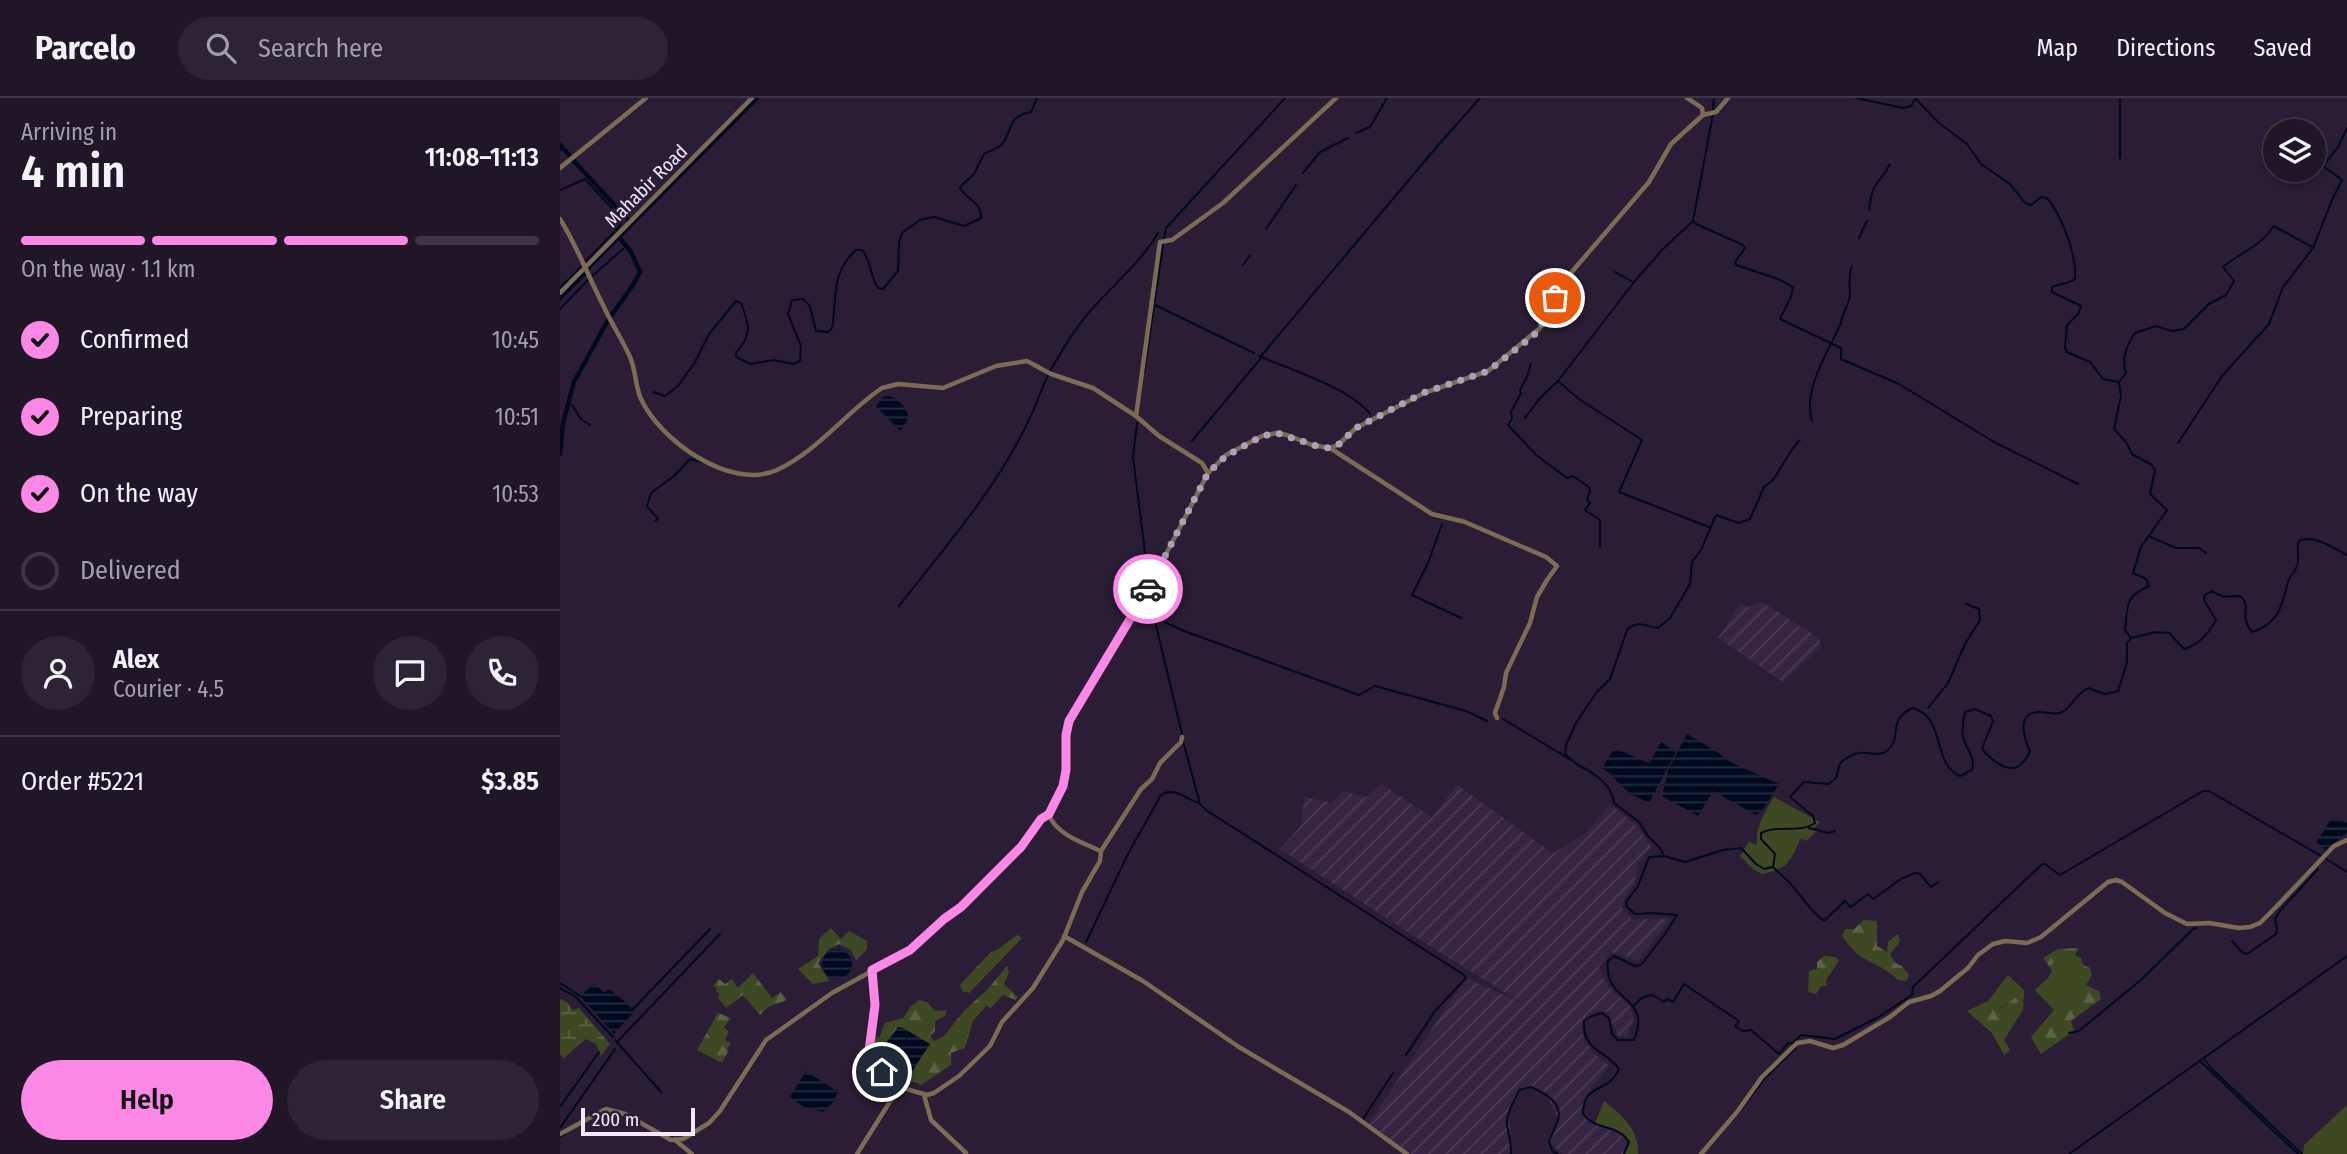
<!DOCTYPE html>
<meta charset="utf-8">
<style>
body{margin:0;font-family:"Fira Sans Condensed",sans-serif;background:#2d2334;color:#f1f3f6;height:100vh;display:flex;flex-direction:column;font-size:26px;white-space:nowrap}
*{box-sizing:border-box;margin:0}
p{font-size:23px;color:#a29fa8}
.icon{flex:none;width:38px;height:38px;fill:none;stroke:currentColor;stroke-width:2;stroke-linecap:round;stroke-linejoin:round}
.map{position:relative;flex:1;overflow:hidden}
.panel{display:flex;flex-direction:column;background:#201628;width:560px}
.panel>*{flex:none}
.tools{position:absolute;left:1703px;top:21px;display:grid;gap:14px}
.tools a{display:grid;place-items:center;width:63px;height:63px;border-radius:50%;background:#201628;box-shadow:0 4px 10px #0003,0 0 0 2px #3d3545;font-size:35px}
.scale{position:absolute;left:21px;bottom:18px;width:114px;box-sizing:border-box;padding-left:7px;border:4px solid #f1e9fa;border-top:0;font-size:19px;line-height:24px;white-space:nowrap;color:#f1e9fa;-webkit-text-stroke:5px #2a1d35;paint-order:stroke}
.pin{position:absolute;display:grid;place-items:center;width:60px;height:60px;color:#fff;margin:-30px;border:4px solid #fff;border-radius:50%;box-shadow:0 2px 7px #0007}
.courier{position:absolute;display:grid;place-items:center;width:70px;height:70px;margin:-35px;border:5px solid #fb87e6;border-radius:50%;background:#fff;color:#222;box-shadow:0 2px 9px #0007}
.head em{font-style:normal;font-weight:600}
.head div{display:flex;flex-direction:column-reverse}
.head{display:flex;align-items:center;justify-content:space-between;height:119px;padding:0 21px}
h1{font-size:46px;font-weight:600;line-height:52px}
.bar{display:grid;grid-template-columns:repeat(4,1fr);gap:10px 7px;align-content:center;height:84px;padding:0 21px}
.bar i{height:9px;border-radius:5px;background:#3d3545}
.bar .selected{background:#fb87e6}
.bar p{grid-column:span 4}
.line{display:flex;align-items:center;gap:18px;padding:0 21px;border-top:2px solid #3d3545}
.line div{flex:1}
.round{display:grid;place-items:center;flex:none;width:74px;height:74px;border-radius:37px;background:#2d2334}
ol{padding:0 21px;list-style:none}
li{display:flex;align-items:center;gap:21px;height:77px}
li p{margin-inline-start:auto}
li .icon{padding:7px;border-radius:50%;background:#fb87e6;color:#111;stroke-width:4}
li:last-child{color:#a29fa8}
li i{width:38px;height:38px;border:4px solid #3d3545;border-radius:50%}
.button{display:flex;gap:14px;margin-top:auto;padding:14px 21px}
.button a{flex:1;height:80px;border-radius:42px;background:#fb87e6;color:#111;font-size:28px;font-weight:600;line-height:80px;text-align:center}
.button a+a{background:#2d2334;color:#f1f3f6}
header{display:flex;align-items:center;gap:42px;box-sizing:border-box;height:98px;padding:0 35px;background:#201628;border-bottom:2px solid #3d3545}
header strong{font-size:33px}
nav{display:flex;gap:38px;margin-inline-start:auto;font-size:24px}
.search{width:490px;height:63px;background:#2d2334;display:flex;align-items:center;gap:18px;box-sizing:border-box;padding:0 24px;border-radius:38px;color:#a29fa8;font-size:26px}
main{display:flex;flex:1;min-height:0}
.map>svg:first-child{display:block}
.industrial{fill:url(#industrial-furrows)}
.green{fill:#3e4924}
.forest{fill:url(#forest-firs)}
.wetland{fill:url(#wetland-marsh)}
.water{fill:url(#water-rules)}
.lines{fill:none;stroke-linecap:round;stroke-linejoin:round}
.stream{stroke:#00091f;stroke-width:2}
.canal{stroke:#00091f;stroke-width:4.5}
.minor{stroke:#7b6c53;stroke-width:4.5}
.done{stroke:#aba2b5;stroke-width:7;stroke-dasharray:0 12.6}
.route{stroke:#fb87e6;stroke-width:9}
.labels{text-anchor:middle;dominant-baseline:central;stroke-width:5;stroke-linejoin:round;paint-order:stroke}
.street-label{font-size:19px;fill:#f1e9fa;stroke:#2a1d35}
</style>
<header>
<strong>Parcelo</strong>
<div class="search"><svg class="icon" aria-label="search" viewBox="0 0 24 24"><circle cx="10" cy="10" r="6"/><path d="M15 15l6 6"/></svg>Search here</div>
<nav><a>Map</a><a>Directions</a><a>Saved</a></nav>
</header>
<main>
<section class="panel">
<div class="head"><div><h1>4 min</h1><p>Arriving in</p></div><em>11:08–11:13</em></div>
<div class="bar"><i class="selected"></i><i class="selected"></i><i class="selected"></i><i></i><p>On the way · 1.1 km</p></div>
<ol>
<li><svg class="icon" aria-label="check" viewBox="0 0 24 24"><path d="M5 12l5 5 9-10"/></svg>Confirmed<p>10:45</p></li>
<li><svg class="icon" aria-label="check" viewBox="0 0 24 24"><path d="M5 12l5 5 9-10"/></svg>Preparing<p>10:51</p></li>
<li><svg class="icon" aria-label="check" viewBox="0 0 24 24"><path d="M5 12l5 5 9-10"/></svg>On the way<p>10:53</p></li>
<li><i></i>Delivered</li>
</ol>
<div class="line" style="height:126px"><a class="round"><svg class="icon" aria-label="person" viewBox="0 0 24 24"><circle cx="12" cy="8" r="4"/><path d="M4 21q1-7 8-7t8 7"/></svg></a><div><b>Alex</b><p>Courier · 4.5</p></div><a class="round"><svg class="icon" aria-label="chat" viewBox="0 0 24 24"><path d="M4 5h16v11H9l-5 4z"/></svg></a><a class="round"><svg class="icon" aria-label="phone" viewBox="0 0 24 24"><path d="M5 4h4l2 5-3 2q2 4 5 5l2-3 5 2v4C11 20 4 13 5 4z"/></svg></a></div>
<div class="line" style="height:91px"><div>Order #5221</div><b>$3.85</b></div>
<div class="button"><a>Help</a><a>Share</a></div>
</section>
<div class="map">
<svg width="1787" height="1056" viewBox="0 0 1787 1056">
<defs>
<pattern id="industrial-furrows" width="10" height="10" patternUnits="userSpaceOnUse" patternTransform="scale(1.75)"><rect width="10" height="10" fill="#352543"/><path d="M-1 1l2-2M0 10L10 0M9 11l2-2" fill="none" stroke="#493a56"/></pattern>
<pattern id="forest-firs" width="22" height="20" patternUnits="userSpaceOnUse" patternTransform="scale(1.75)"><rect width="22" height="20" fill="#3e4924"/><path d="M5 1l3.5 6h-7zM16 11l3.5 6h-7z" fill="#5a6345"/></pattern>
<pattern id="wetland-marsh" width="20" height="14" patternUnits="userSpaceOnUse" patternTransform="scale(1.75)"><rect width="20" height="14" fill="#3e4924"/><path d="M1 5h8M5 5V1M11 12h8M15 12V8" fill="none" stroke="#5a6345"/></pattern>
<pattern id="water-rules" width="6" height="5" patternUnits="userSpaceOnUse" patternTransform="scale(1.75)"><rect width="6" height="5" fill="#00091f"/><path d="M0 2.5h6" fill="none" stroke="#262d40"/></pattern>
</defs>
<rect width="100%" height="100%" fill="#2a1d35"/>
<g class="industrial">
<path d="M1202,504L1259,540L1261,549L1223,584L1158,540L1180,505L1188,509Z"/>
<path d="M821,686L872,719L897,687L993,755L1025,736L1050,706L1078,729L1092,749L1078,765L1075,786L1066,797L1062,810L1073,822L1111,820L1078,863L1051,854L1039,869L1049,889L1069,907L1074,920L1067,940L1057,937L1048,914L1037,913L1027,918L1021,929L1024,941L1031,952L1049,968L1027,996L1023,1016L1035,1026L1063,1035L1069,1044L1064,1056H1002L989,1044L998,1021L987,997L971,989L959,992L949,1013L951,1052L949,1056H847L807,1028L906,880L962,905L868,847L720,751L741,728L744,699L772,705L783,693L807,699Z"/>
</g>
<g class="green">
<path d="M1214,699L1260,724L1253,731L1257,733L1246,743L1241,740C1230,763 1229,771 1202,776L1193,771L1180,758L1189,744L1197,747C1195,730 1205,713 1214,699Z"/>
<path d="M1496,862L1517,882V896L1494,912L1475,892L1488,880L1492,873L1489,868Z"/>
<path d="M1448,877L1464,892L1438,912L1428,903Z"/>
<path d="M1044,1003C1061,1016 1080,1032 1078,1056H1064L1069,1044L1063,1035L1035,1026Z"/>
<path d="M1787,1007V1056H1743L1744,1047Z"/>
</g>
<g class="forest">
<path d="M1304,822L1317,823V848L1327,854L1328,844L1338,836L1340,844L1330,856L1335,865L1342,868L1349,877L1346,883L1338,882C1326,870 1317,868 1303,860C1294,854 1288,846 1282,838L1285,831H1294Z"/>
<path d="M271,830L281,841L289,833L307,843V852L296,862L291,852L279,846L269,851L258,865L269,883L253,886L238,871L258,858L259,841Z"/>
<path d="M457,837L462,840L409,895L402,893L400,887L431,854L437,852Z"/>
<path d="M1519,850L1515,857L1521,860L1523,867L1530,870L1532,877L1526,887L1539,893L1541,901L1511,923L1514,933L1481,956L1471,939L1494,912L1517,896V882L1496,863L1489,868L1483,860L1498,851Z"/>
<path d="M1264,858L1276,859L1279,863L1266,882L1267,888H1261L1256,896L1248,894L1249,873L1257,871V864Z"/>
<path d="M447,868L449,874L444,886L458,899L456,902L443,897L431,910L426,908L413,923L405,950L391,955V967L361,987L356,984H348L343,990L322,974L309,953L310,936L319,940L325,925L343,920L351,908L359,902L367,904L375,913L387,912L385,918L375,923V933L370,938L374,943L384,938L405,912L427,892Z"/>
<path d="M193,875L212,900L221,894L227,902L208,909L200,917L183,897L166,910L158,900L160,896L156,893L157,890L153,888L159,881L165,886L172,881L178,890Z"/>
<path d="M1464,892L1463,912L1444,942L1450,952L1444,957L1432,935L1407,913L1428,903L1439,912Z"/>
<path d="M158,915L171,920L164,929L169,934L165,942L171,945L167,951L169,952L162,965L137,952Z"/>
</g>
<path class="wetland" d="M0,901L7,904L13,912L19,910L50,946L41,958L36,946L26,941L4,960L0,956Z"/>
<g class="water">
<path d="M324,298C336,297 343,306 348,316L347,323L340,333L316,308Z"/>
<path d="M1127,636L1156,653L1170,664L1219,686L1204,710L1196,717L1153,693L1138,718L1102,698L1108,672Z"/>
<path d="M1101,644L1116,654L1089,705L1069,695L1048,674L1042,670L1054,650L1089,665Z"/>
<path d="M1772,720L1787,725V735L1765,752L1756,744Z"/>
<circle cx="277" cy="866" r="15"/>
<path d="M34,886L44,894L50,891L75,913L54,936L20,898Z"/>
<path d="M338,929L343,930L370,946L351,975L338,971L336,962L325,953V946Z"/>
<path d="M246,973L278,994L273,1004L263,1014L244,1009L230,999Z"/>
</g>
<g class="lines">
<g class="stream">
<path d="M1296,0L1343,10L1351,8L1355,1"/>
<path d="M1355,0L1379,25L1407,46L1421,66L1450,86L1465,105L1471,107L1481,99L1487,100C1502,118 1517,157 1515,181C1508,187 1499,185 1492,189V194L1521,208L1518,216L1507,227L1505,250L1507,254L1530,264L1543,281L1559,284L1561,298L1554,331L1566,344L1572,356L1592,367L1595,372L1590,396L1607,412L1581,449L1573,475L1586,481L1589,488C1564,499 1568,508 1565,532L1571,540"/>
<path d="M1560,0V60"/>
<path d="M1153,11L1154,0"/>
<path d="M1153,16L1133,123L1136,126L1183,147L1185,150L1175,164L1176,167L1218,181L1233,189L1231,199L1220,221L1281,250V261L1339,286L1434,344L1518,386"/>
<path d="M796,35L810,29L827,0"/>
<path d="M0,52L2,50"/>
<path d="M743,75L760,54L788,40"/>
<path d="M0,92L25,81L57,116L60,115"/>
<path d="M1309,112C1310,104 1311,92 1317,85C1322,78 1326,75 1330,66"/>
<path d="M706,131L736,87"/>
<path d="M1299,140L1307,123"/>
<path d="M604,141L606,130L725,0"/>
<path d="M25,164L59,129L61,126L57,117"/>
<path d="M683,167L690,157"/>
<path d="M1055,174L1073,184"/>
<path d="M32,178L63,151"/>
<path d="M0,190L21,169"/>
<path d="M595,207L694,255"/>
<path d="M0,211L28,182"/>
<path d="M699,258C729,271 790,290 810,316"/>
<path d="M701,258L874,52L920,0"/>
<path d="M971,265L967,279L960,292L961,295L951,314L952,321L948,327L976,357L1007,380L1013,378L1029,389L1030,393L1027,402L1030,405L1025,412L1040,422V449"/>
<path d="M490,273C501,254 512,235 526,218C549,190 580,166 598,135"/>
<path d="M584,275L603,147"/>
<path d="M1560,283L1566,275C1561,260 1567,247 1575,235L1596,228L1612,233L1624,231L1649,206L1666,197L1674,183L1663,169C1682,153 1699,150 1714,128L1752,149"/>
<path d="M999,284L1019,301L1082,342L1059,394L1149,429"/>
<path d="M93,294L105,298L118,288L135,264L149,236L176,203L181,205C189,226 193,237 176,254V259L190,266L214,262L233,266L240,263L241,248L228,216L232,202L243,201L250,208L256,233L268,234L272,230L273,224C276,194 273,173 296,152H302C313,166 309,177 318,190L323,191L338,173L339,144L342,135L360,122L374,119L404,128L421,120C423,104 405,102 400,89L414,76L424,56C429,53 436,51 440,48C453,37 445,18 471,14L477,0"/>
<path d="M12,307L21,321L30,327"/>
<path d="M965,320L980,300L998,283L1074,184L1102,152L1133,123"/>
<path d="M1252,323C1242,291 1269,253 1281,225C1282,215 1289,207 1290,197C1290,186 1288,179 1292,168"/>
<path d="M577,325L573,359L589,486"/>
<path d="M632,343L701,260"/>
<path d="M1618,345L1662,278L1709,226L1723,189L1753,150L1772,102L1782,82L1763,68L1778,49L1787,30"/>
<path d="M95,423L98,421L87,408L91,395L114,378L130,361L142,364"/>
<path d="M882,426L868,465L852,497L901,520"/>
<path d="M1588,438L1616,450H1639L1646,455"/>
<path d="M590,493L594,519L622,636"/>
<path d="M339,508C385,449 437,390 469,322C476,307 481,292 488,277"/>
<path d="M594,519L624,533L799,597L815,588L906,613L927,623"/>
<path d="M1368,610L1388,585L1405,546L1420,522L1419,511L1406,506"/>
<path d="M943,621L1011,662"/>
<path d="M623,643L640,706L646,712L904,877L906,880L875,913L846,957"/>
<path d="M1018,667L1005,656L1006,647L1016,625L1036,595L1050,581L1067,532C1077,521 1087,529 1098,530L1110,520L1130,486L1132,464L1141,452L1156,417L1179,425L1190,421L1204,389L1213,382L1233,350L1240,342"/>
<path d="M1018,667C1034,675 1052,686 1054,705L1079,724L1088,738L1100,750L1103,756"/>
<path d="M1249,730L1268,735L1275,733"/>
<path d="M1766,761L1787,774"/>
<path d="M1214,770L1230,785L1251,811L1264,823L1285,803L1291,809L1308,796L1313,801L1341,781L1355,775L1360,776L1371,789L1378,784"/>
<path d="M1672,843L1683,855L1687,856L1716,836L1717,831L1715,821L1719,814L1758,771"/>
<path d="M526,844L568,756L601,697C613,688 627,701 639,705"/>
<path d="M0,885L20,898"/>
<path d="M0,890L16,899L53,939"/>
<path d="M1074,907L1083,899L1093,897L1104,904L1107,901L1113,904L1124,886L1179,923L1175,928L1183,933L1191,932L1219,956L1228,945H1233L1241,937L1275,941L1317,920L1352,897L1353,889L1373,870L1482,766H1485L1500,777L1643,693H1649L1761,758"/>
<path d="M73,911L150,831"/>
<path d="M1509,935L1519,933L1582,881L1633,831L1637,830"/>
<path d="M55,942L101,994"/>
<path d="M57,944L160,836"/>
<path d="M1644,961L1652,971L1742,1056"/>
<path d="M1640,963L1738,1056"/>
<path d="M0,1009L39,954"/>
<path d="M803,1021L833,975"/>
<path d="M1172,1023L1205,980L1236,950"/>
<path d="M0,1030L55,951"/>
<path d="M0,1039L5,1036"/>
<path d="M951,1056C952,1045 948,1037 947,1026C946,1014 955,1003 959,992L971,989C982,994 998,1001 999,1016C999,1025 991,1036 989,1044L993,1054L998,1056"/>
<path d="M1064,1056L1069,1044C1057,1025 1035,1033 1023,1016C1023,984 1049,996 1059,971C1048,953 1022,954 1024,923L1032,918L1042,915L1049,920L1052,936L1058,942H1074C1093,896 1043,906 1048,863L1054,858L1075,868L1081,867L1105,836L1117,817L1091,815L1075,816L1067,809L1066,804L1078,788L1089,759L1104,758L1125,764L1163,752L1181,750L1196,766L1204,771L1213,769L1215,756L1201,741V735C1218,726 1240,736 1255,725L1253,718L1230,699L1244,684L1269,686L1276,680L1280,665C1284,662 1290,657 1295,656C1306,651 1318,661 1328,652C1343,638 1326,624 1352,610C1387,618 1371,666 1400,678L1412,672C1416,658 1405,650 1403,638C1402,630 1403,622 1405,614L1415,611L1431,618L1433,623L1422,651C1438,669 1458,682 1470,653C1463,638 1456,613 1481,614C1488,614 1497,618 1504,613C1513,607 1514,598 1528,590L1545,596L1558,593L1567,564V545L1571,540L1596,534L1609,535L1624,551C1638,547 1649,535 1656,522L1644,502L1645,497L1652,493C1662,501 1668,498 1680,498C1693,508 1678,518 1692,534C1719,526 1722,507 1728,484C1730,477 1738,471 1738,464C1739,456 1736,451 1739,443C1754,436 1773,450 1787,457"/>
<path d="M1509,1056L1787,858"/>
</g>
<g class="canal">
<path d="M0,47L10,58"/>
<path d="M13,62L69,123"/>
<path d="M29,169L197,0"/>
<path d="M0,200L25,175"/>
<path d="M51,218L73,187L80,174L71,154L59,139"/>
<path d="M0,356L3,325L14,284L48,222"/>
</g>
<g class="minor">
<path d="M1143,17L1156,14L1168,0"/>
<path d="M0,70L86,0"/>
<path d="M0,121C17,148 28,178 43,207C51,225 62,241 70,259C76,272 75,288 81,301C100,342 170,393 217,372C257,354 286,314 322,290L338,286L383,290L436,268L467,263L491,276L533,290L576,318"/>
<path d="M0,195L192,0"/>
<path d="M770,350L872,416L905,424L986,459L997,468L987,482L977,499L970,525L946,575L944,589L935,615L937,620"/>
<path d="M648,375L666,357L702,338L717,335L727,337L752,347L770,350L778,347L796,330L864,295L928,273L980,230L1010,176L1089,84L1111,46L1143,17L1142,10L1127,0"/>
<path d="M541,753L581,691L592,681L600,665L621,644L622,639"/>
<path d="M504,838L583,883L679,949L789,1014L847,1056"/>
<path d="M312,872L315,907L309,953L312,962L322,974L343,990"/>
<path d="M364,997L371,1022L406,1055"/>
<path d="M0,1036L46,1011L65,1016L111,1042L123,1041L149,1025L160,1013L206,942L272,895L350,852L384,821L401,809L461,749L481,721L489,716L503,688L506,672V637L509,623L587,493L648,375L642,365L599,338L576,318L600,144L612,142L663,105L776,0"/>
<path d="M115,1042L132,1056"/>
<path d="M297,1056L336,994L343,990L367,997L374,995L399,978L430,948L442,924L473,890L503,842L522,794L540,763L541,753C523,745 496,736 489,717"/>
<path d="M1141,1056L1177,1014L1202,979L1237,945L1250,943L1273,950L1283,947L1330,919L1349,904L1371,898L1380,893L1408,870L1418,857L1433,846L1445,843L1467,845L1481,839L1548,784L1556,782L1562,784L1605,815L1627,826L1649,825L1679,830L1690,829L1700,825L1716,809L1774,748L1787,742"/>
</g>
</g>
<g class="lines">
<path class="done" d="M588,491L648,375L666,358L702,338L717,335L760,349L770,350L778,347L796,330L863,295L928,273L974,237L980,230L995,200"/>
<path class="route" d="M322,974L312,962L309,953L315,907L312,872L350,852L384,821L401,809L461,749L481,721L489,716L503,688L506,672V637L509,623L588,491"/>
</g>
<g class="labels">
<g class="street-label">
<text transform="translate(86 88) rotate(-45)">Mahabir Road</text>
</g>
</g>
</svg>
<div class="tools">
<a><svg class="icon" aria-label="layers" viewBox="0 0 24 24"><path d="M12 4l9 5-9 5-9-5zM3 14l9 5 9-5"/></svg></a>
</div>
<div class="scale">200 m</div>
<div class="pin" style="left:995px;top:200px;background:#ea580c"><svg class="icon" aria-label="bag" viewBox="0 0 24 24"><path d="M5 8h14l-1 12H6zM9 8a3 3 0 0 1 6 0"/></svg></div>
<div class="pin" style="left:322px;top:974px;background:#1f2937"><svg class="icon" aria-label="home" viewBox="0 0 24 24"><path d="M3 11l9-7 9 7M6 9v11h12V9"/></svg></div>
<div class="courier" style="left:588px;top:491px"><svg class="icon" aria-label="car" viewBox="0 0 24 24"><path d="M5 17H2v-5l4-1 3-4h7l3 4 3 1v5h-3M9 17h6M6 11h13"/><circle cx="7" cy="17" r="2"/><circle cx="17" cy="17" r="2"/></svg></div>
</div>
</main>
